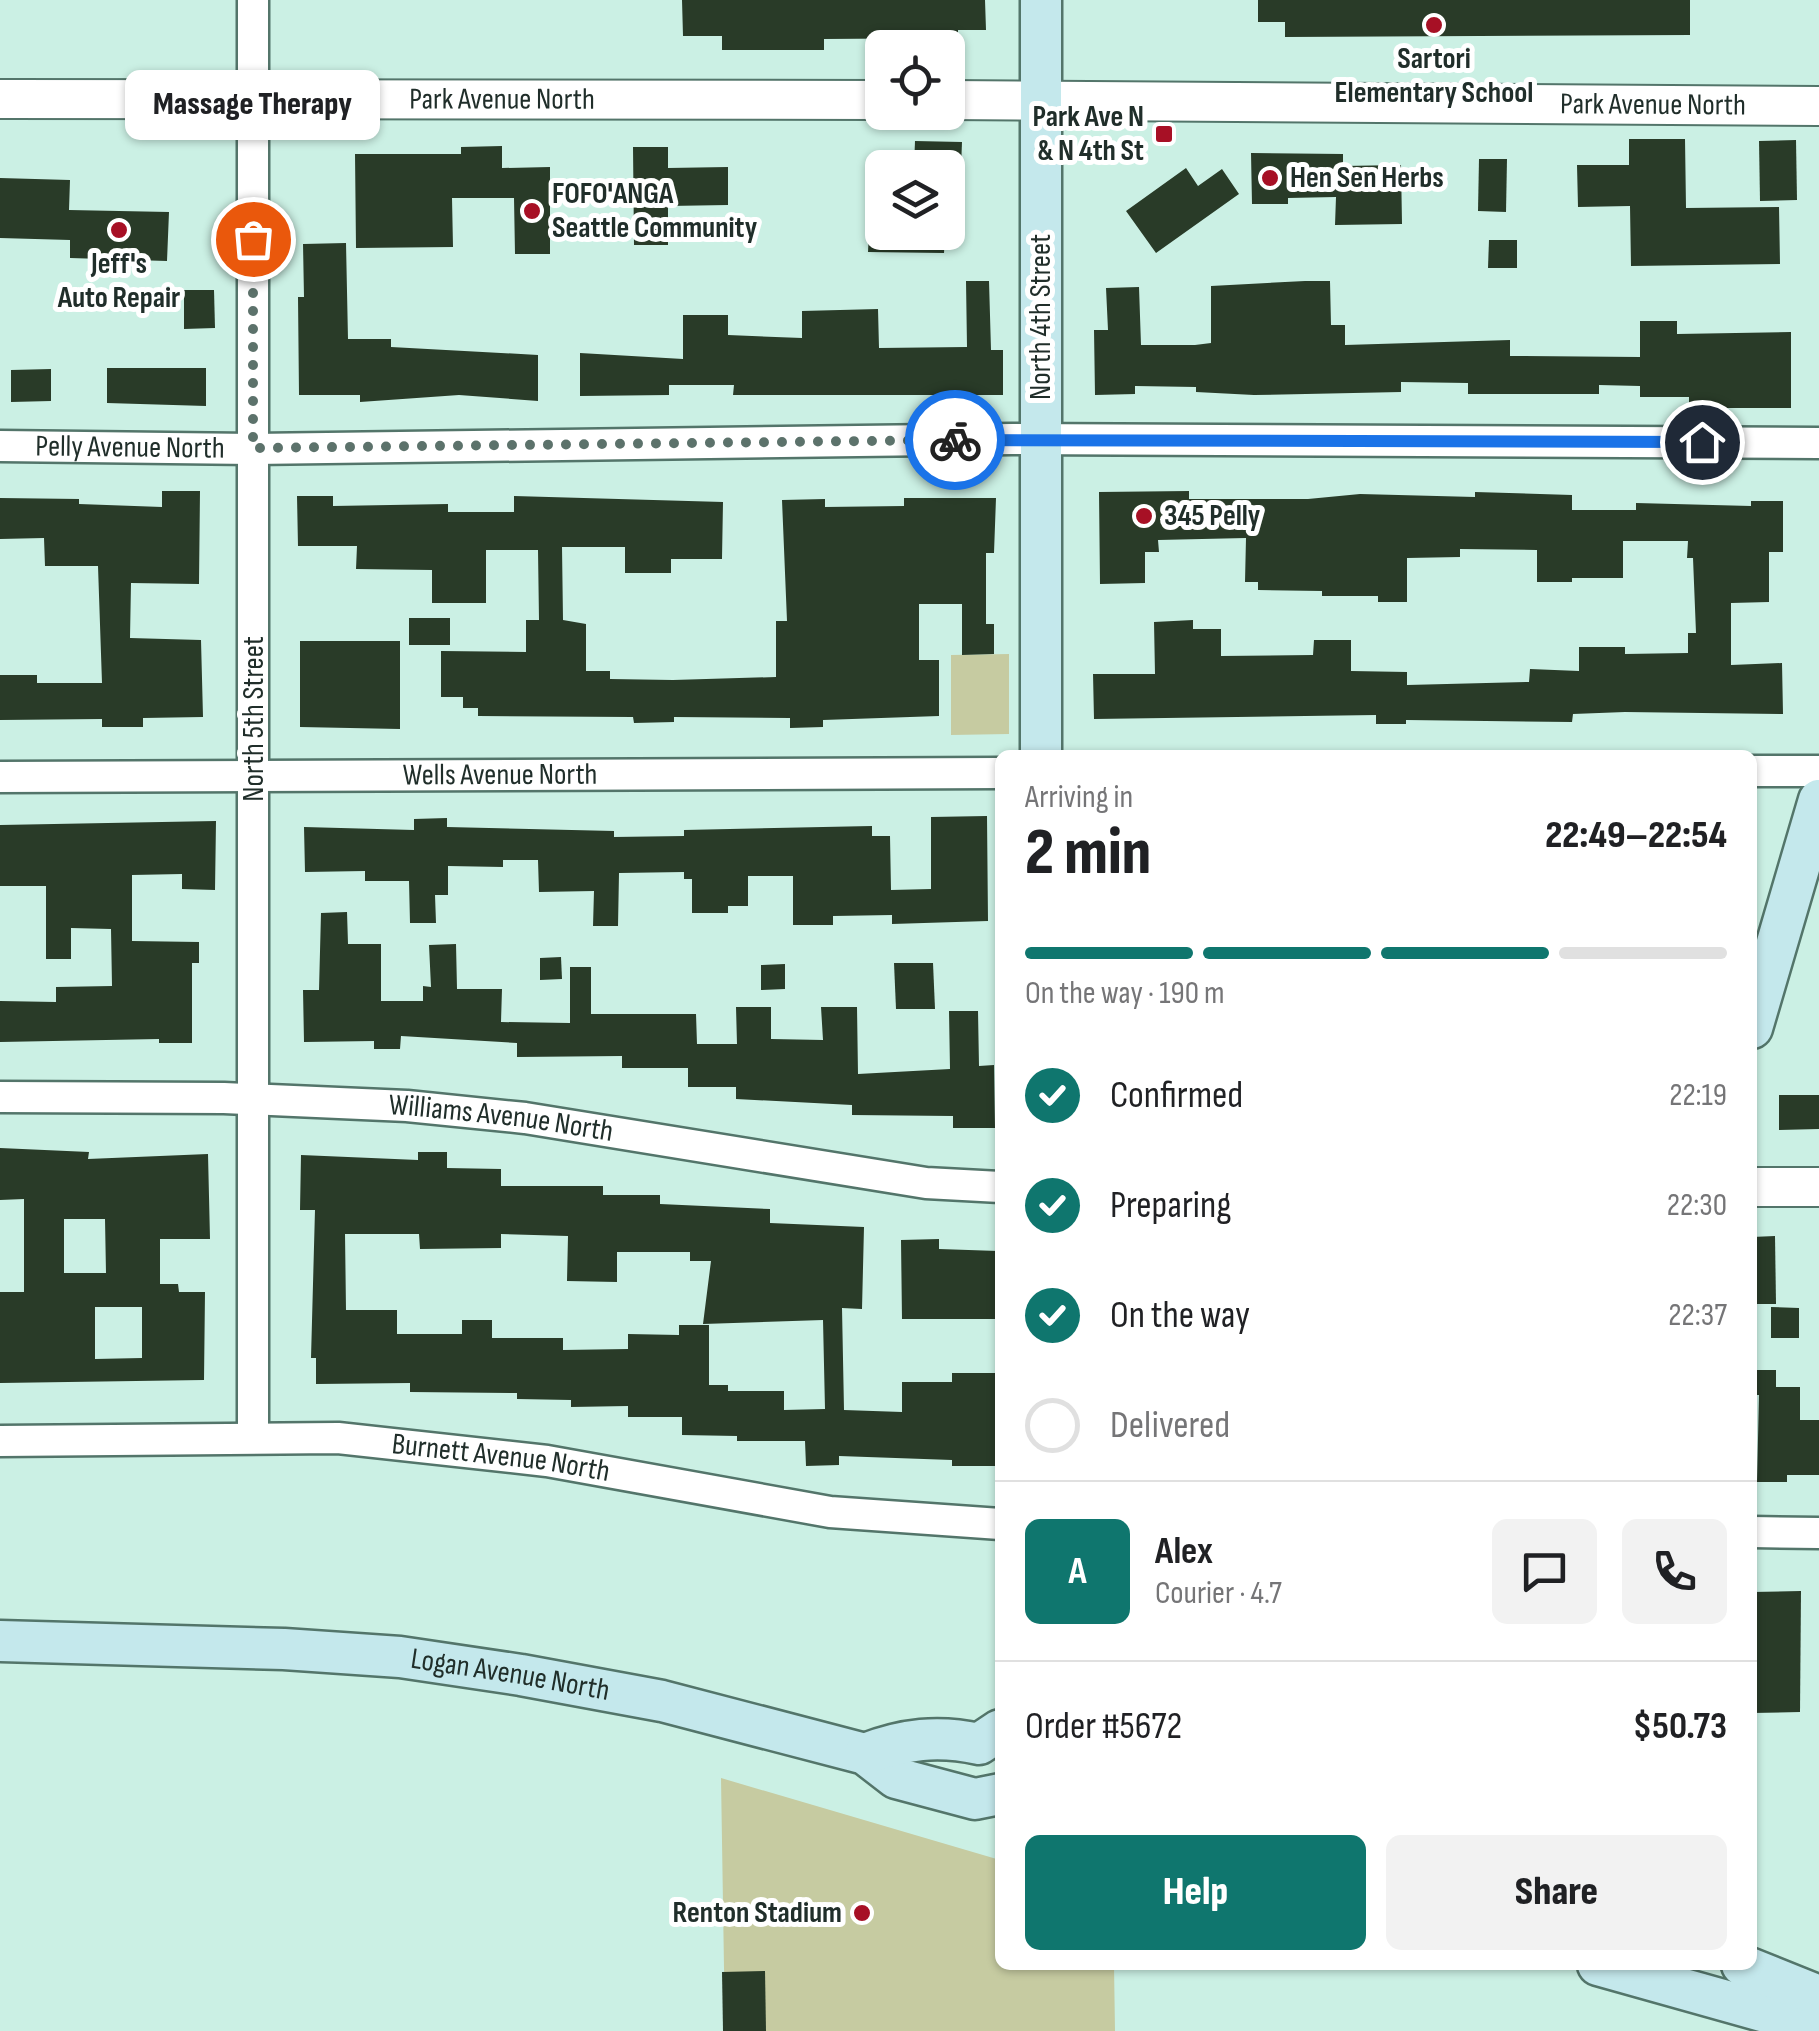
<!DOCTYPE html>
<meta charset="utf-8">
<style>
body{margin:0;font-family:"Sofia Sans Condensed",sans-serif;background:#f2f2f2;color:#202124;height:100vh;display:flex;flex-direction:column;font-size:38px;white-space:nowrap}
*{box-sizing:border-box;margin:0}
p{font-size:32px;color:#757577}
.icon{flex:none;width:55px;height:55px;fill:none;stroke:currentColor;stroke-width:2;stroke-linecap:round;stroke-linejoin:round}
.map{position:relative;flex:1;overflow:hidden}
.side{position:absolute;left:995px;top:750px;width:762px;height:1220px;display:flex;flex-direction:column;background:#fff;border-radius:15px;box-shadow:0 2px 8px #0004}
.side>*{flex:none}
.controls{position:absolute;left:865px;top:30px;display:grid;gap:20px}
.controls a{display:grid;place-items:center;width:100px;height:100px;border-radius:15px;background:#fff;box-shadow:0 2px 8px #0004;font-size:50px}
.pin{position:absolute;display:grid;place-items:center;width:85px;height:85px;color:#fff;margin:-42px;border:5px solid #fff;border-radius:50%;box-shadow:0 2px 10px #0007}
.courier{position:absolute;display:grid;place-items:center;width:100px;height:100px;margin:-50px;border:8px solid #1a73e8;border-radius:50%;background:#fff;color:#222;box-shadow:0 2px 12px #0007}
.bubble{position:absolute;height:70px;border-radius:15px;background:#fff;box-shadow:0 2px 8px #0004;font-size:32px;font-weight:800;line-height:70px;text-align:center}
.headline em{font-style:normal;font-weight:800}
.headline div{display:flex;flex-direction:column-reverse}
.headline{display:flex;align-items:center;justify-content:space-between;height:170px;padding:0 30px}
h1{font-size:65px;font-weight:800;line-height:75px}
.bar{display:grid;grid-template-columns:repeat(4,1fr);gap:15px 10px;align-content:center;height:120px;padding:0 30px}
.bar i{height:12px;border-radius:8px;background:#e0e0e0}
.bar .on{background:#0f766e}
.bar p{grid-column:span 4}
.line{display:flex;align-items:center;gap:25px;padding:0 30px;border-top:2px solid #e0e0e0}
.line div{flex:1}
.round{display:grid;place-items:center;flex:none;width:105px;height:105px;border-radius:15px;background:#f2f2f2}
ol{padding:0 30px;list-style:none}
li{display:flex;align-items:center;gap:30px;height:110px}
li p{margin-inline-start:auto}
li .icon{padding:10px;border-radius:50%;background:#0f766e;color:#fff;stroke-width:4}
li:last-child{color:#757577}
li i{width:55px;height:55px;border:5px solid #e0e0e0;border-radius:50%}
.primary-button{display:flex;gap:20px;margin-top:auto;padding:20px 30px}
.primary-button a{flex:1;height:115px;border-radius:15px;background:#0f766e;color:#fff;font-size:40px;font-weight:800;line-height:115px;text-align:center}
.primary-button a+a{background:#f2f2f2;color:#202124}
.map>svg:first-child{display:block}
.green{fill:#c6cba1}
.building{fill:#293b28;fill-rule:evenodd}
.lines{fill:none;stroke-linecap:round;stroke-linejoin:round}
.minor-casing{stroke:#53756a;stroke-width:35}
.tertiary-casing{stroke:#53756a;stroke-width:42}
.secondary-casing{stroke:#53756a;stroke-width:45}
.minor{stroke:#fff;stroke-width:30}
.tertiary{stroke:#fff;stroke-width:38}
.secondary{stroke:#c4e8ec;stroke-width:40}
.done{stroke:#5c726b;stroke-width:10;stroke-dasharray:0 18}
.route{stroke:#1a73e8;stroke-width:12}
.poi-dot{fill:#a71025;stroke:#fff;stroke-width:4}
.labels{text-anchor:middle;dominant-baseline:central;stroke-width:10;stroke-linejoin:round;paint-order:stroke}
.poi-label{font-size:30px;font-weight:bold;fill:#202e2a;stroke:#fff;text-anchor:start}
.street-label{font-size:30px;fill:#202e2a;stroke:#fff}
</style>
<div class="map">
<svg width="1819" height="2031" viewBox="0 0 1819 2031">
<rect width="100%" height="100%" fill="#cbf0e4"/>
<g class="green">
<path d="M1009,654V734L951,735V655Z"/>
<path d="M721,1778L1000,1860V1965H1114L1115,2031H725Z"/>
</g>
<g class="building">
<path d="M682,0H985L986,30H958V38L824,39V50H722V36H683Z"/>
<path d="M1258,0H1690V35L1285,37V22H1258Z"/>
<path d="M1629,139H1685L1686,208L1779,207L1780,264L1631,266L1630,206L1578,207L1577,165H1629Z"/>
<path d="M1796,140L1797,200L1760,201L1759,141Z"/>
<path d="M915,141L962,142L961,168H914Z"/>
<path d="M502,146V168L550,167V254H515L514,198H452L453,247L356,248L355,154H461V147Z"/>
<path d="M633,147H668V168L728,167V205L668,206V245H634Z"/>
<path d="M1251,153L1343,154V166L1401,165L1402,224L1335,225L1336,197L1288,198V204H1252Z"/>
<path d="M1479,159H1507L1506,212L1478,211Z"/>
<path d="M1186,168L1198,186L1222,169L1239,194L1156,253L1126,211Z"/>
<path d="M0,178L70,180L69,210L169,212L167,261L70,258V240L0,238Z"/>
<path d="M869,232H945L944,253L868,252Z"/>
<path d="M1489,240H1517V268H1488Z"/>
<path d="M346,243L348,339H391V347L538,355V401L459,395L360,402V395H299L298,297H304L303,244Z"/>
<path d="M966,281H989L991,350H1003V395H733L734,385H669V395L580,396V353L683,359V315H728V335L802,338V311L878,309L879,348L967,347Z"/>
<path d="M1305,281H1330L1331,325H1345V345L1510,340V356L1640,357V321H1677V334L1791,332V408H1689V397H1640V386L1599,385V394H1468V383L1401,382V392L1254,395L1196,392V387L1135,386V394L1095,395L1094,330H1108L1106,288L1139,287L1141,345H1195L1211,343V286Z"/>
<path d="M184,290H214L215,328L184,329Z"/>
<path d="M107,368H206V406L107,403Z"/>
<path d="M51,369V401L11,402V370Z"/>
<path d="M162,491H200L199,584L131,583L130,638L201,640L203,717L143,718V727H102V719L0,720V675H37V683H102L98,566H45L44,538L0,539V498L79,499V504L162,507Z"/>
<path d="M1189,491V499H1308L1360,494L1475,497V492L1572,495V510H1636V503L1751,506V501H1783V552H1769V602L1731,603V665L1782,663L1783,714L1625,712L1573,714L1572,722L1406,720V724H1376V715L1094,719L1093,674H1155L1154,622L1193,620V629H1221V656L1313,655L1314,640H1351V671L1407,672V685L1529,682L1530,669L1579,671V647H1625V654L1688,653V633H1696L1693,558H1687L1688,541H1623V578H1572V582H1537V550L1460,549V557L1407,558V602H1378V596H1322V591L1258,590V582H1245L1246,538L1158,540L1159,552H1145V583L1100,584L1099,492Z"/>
<path d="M297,496H333V506L448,504V512H514V496L723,502L722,559H671V573H625V547H562L563,620L586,624V671H610V679L673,680L776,677V621H787L782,500L825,499V507L904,506V498H996L994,553H986V624H994V654L962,655V604H919V660H939V716L823,720V727L790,728V718L674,717V722L634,723L633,717L478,716V708H463V697H441V651L526,652V620H539L538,550H486V603H432V570L356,569L357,546H298Z"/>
<rect x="409" y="618" width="41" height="27"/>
<path d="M300,641H400V729L300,727Z"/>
<path d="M987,816L988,921L892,924V915L833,916V925H793V876H748V906H728V913H692V879H684V872L619,873L618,926H593L594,891L539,892L538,860H503V867L448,866V895H435L436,923H410L409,881H365V871L305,872L304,827L414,830V819L447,818V827L614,831V837L684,836V830L872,826V836H890L891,890L931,889V817Z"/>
<path d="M216,821L215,890L182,889V874L132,875V941L199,942V963H192V1043H159V1039L0,1042V1001L56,1002V987L112,986L111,929L71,928V959H46V886H0V825Z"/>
<path d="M347,912L348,944H381V1001H423V986L431,987L429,945L456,944L457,989H502L501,1022L570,1023V967H591V1014H696L697,1044H737L736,1007H771V1039L823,1040L821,1007H857L858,1074L950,1069L949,1011H978L979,1066L994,1065L995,1128H953V1116L852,1115V1105L736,1099V1087H688V1068H622V1056L517,1057V1043L401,1036L400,1049H374V1041L304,1042L303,990H319L321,913Z"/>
<path d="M561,957L562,979L540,980V958Z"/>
<path d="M894,963H933L935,1009H896Z"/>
<path d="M785,964V989L761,990V965Z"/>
<path d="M1779,1095H1819V1129L1779,1130Z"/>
<path d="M0,1148L89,1152L88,1159L208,1154L210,1239H160V1284H178L179,1292H205L204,1380L0,1383V1292H24V1199L0,1200ZM64,1219H105L106,1273H64ZM95,1307H142V1358L95,1359Z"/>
<path d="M418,1152H447V1168L501,1169V1186H603V1195H660V1204L770,1209V1223L864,1227L862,1309L842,1308L844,1410L902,1412V1382H952V1373H997L998,1466H952V1460L839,1456V1465L806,1466L805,1441H737V1436L682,1435V1417H628V1406L571,1407V1400L517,1399V1393L410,1392V1383L316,1384V1358H311L315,1210H300L301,1155L418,1160ZM345,1234H419L420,1249L501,1248V1234L568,1236L567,1281L617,1282V1252H690V1261H711L703,1324L823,1320L825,1409L784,1410V1391H728V1385H709V1325H679V1335L628,1334V1349L563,1350V1338H492V1320H462V1334H397V1310H346Z"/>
<path d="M1775,1236L1776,1304H1752V1237Z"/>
<path d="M939,1239V1249L998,1251L997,1319H902L901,1240Z"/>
<path d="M1771,1307L1799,1308V1338H1771Z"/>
<path d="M1753,1370H1776V1387H1800V1420H1819V1475H1787V1482H1757L1759,1395H1753Z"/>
<path d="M1801,1591L1800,1712L1752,1713V1592Z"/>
<path d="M765,1971L766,2031H723L722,1972Z"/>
</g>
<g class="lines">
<defs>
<g id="minor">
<path id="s1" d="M0,446L253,449L1012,439L1819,443"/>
<path d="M1752,771H1819"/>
<path id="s2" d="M0,777L1000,773"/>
<path id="s3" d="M0,1097L224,1098L407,1106L525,1118L926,1183L1000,1187"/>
<path d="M253,1438V0"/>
<path id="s4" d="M0,1441L338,1438L547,1461L830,1512L1000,1524"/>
<path d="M1752,1532L1819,1533"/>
</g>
<g id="tertiary">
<path id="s5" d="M0,99L882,100"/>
<path id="s6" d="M948,100L1819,106"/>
<path d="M1752,1187H1819"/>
</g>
<g id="secondary">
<path d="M1041,0V755"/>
<path d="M1752,1028L1819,800"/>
<path id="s7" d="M0,1641L284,1649L400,1657L521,1675L662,1701L865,1754L896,1778L975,1799L1000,1794"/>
<path d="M865,1754C904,1739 938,1735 979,1744L1000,1730"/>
<path d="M1598,1965L1819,2027"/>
<path d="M1742,1965L1819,1996"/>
</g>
</defs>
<use href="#minor" class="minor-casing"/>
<use href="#tertiary" class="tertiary-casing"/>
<use href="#secondary" class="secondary-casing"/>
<use href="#minor" class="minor"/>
<use href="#tertiary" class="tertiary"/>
<use href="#secondary" class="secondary"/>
</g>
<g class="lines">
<path class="done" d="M253,239V448L955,440"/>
<path class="route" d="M955,440L1702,442"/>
</g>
<g class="poi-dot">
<circle cx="1434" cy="25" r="10"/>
<rect x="1154" y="124" width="20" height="20" rx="5"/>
<circle cx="1270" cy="178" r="10"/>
<circle cx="532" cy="211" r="10"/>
<circle cx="119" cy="230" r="10"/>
<circle cx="1144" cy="516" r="10"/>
<circle cx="862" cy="1913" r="10"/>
</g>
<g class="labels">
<g class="poi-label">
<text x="1434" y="59" text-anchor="middle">Sartori<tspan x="1434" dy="34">Elementary School</tspan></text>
<text x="1144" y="117" text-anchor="end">Park Ave N<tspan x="1144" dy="34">&amp; N 4th St</tspan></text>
<text x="1290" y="178">Hen Sen Herbs</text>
<text x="552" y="194">FOFO'ANGA<tspan x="552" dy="34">Seattle Community</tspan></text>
<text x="119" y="264" text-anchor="middle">Jeff's<tspan x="119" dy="34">Auto Repair</tspan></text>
<text x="1164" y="516">345 Pelly</text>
<text x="842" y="1913" text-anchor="end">Renton Stadium</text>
</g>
<g class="street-label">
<text stroke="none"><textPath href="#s5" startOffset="502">Park Avenue North</textPath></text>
<text stroke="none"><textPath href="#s6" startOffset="705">Park Avenue North</textPath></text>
<text transform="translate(1041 317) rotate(-90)">North 4th Street</text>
<text stroke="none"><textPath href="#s1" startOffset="130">Pelly Avenue North</textPath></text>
<text transform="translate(254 719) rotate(-90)">North 5th Street</text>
<text stroke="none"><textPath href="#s2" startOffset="500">Wells Avenue North</textPath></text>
<text stroke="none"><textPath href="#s3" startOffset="502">Williams Avenue North</textPath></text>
<text stroke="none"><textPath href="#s4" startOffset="502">Burnett Avenue North</textPath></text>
<text stroke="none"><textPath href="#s7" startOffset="512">Logan Avenue North</textPath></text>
</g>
</g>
</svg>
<div class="controls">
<a><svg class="icon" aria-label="locate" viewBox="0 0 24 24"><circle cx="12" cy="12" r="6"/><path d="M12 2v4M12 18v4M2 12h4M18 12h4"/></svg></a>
<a><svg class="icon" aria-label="layers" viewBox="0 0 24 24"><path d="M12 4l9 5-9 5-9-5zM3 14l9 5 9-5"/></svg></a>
</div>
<div class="pin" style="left:253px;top:239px;background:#ea580c"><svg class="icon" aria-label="bag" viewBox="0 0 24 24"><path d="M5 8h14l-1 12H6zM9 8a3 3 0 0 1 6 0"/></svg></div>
<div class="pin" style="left:1702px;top:442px;background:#1f2937"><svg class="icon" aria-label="home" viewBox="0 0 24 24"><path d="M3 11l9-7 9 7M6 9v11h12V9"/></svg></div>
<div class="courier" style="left:955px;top:440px"><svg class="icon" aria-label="bike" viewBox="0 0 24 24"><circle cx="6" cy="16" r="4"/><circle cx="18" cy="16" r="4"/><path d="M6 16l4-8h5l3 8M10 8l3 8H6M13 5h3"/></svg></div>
<div class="bubble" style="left:125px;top:70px;width:255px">Massage Therapy</div>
<section class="side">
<div class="headline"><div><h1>2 min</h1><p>Arriving in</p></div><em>22:49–22:54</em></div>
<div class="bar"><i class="on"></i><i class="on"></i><i class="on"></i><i></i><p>On the way · 190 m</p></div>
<ol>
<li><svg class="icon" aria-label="check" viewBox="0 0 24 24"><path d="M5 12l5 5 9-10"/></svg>Confirmed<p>22:19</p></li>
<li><svg class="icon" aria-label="check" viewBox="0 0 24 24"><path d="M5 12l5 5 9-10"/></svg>Preparing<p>22:30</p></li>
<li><svg class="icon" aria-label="check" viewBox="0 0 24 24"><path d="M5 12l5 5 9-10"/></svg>On the way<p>22:37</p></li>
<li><i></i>Delivered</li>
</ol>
<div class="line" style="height:180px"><b class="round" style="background:#0f766e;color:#fff">A</b><div><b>Alex</b><p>Courier · 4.7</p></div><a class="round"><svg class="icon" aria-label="chat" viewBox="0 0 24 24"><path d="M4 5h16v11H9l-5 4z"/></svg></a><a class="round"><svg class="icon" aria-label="phone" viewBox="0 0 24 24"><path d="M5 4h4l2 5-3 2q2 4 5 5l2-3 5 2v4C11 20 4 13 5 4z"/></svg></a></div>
<div class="line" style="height:130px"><div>Order #5672</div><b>$50.73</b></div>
<div class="primary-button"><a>Help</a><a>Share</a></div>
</section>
</div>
